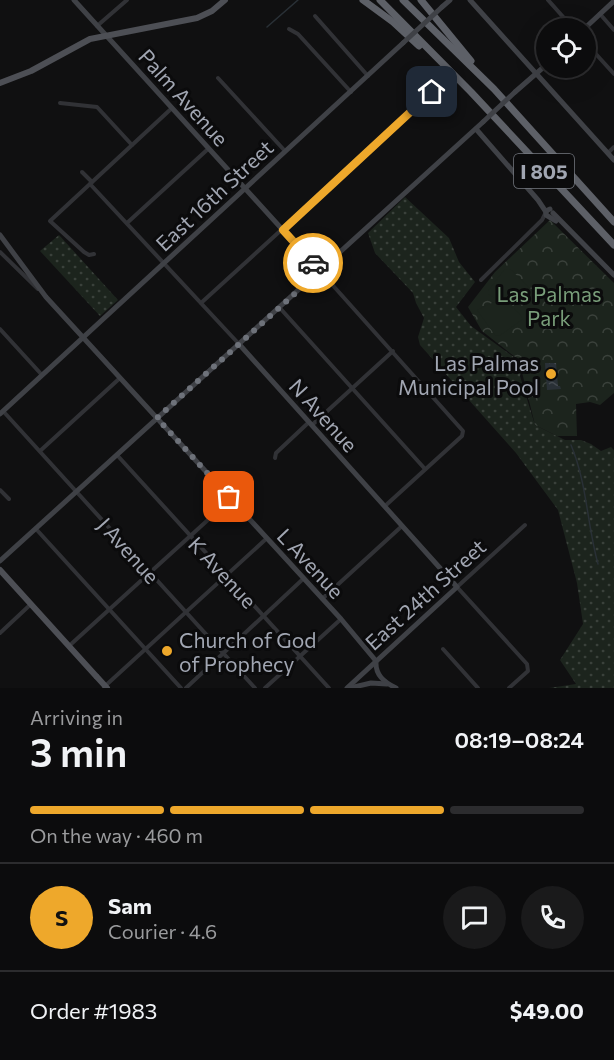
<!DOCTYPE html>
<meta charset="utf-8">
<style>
body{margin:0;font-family:Commissioner,sans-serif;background:#1a1a1b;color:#f1f3f6;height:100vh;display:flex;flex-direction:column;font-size:22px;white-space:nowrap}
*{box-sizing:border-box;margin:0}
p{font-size:20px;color:#9a9b9d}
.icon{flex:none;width:33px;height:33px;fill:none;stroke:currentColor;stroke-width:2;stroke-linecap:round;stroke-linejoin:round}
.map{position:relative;height:688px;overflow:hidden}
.side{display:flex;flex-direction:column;background:#0c0c0d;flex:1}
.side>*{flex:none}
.tools{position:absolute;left:536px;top:18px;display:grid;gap:12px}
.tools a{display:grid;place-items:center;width:60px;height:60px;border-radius:50%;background:#0c0c0d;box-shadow:0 6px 24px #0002,0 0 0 2px #2c2c2e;font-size:30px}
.pin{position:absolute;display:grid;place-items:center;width:51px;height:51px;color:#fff;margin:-26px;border-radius:12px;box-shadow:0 3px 9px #0006}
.courier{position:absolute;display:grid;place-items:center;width:60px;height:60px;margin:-30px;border:4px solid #eea82b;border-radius:50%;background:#fff;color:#222;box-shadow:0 2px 8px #0007}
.summary em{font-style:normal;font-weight:600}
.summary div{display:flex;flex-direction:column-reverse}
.summary{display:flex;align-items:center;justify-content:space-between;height:102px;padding:0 30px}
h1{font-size:39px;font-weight:600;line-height:45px}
.bar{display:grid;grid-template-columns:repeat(4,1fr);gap:9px 6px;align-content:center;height:72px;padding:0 30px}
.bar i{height:8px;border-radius:4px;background:#2c2c2e}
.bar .selected{background:#eea82b}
.bar p{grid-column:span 4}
.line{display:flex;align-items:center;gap:15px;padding:0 30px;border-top:2px solid #2c2c2e}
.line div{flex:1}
.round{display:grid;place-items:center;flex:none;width:63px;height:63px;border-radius:32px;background:#1a1a1b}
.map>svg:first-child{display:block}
.grass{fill:url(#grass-dots)}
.park{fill:url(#park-crowns)}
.pitch{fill:#1c241d}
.water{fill:url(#water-ripples)}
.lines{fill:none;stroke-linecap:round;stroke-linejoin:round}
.stream{stroke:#293036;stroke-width:1.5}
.street{stroke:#313236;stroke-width:4}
.secondary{stroke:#3f4146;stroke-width:5}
.primary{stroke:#4d4f55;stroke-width:6}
.highway{stroke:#5d6067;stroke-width:7}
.secondary-bridge{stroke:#3f4146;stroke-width:5}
.done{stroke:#6e727a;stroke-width:6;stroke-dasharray:0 10.8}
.route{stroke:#eea82b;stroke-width:8}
.poi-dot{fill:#eea82b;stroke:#0b0b0c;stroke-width:2}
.labels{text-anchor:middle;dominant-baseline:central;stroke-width:6;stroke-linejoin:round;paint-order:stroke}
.shield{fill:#0b0b0c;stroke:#747880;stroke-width:1.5}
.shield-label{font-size:20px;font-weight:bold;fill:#a1a6b2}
.street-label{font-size:21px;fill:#a1a6b2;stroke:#0b0b0c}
.park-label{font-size:21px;fill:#789d79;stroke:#0b0b0c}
.poi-label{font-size:21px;fill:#a1a6b2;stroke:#0b0b0c;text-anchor:end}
</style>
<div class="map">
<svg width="614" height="688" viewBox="0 0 614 688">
<defs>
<pattern id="grass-dots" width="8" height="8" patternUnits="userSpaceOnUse" patternTransform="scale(1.5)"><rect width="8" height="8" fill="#1c241d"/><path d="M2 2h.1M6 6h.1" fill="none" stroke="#3a413b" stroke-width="1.8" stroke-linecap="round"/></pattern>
<pattern id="park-crowns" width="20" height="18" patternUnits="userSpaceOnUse" patternTransform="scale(1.5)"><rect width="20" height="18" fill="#1c241d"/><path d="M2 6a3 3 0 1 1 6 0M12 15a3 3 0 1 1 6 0" fill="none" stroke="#3a413b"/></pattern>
<pattern id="water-ripples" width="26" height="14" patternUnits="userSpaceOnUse" patternTransform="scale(1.5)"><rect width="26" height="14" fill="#293036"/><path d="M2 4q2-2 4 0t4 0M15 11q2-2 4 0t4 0" fill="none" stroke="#454b51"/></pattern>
</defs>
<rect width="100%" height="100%" fill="#101011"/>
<g class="grass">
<path d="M405,197L449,238L459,262L475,282L456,307L471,326L518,360L522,369L520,376L535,425L565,440H581L591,444L601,451L611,447L614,450V688H549L576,684L560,660L583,624L577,583L558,510L516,453L420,345L418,337L424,318L416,303L413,293L375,253L368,233Z"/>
<path d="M59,235L118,300L100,316L40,251Z"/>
</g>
<path class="park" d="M550,220L614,283V393L600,405L590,402L576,404L577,436H557L535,425L519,360L482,331L468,307L495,272Z"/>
<g class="pitch">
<path d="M510,269L532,290C520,305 503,304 488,294V291L504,270Z"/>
<path d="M494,302C506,303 517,308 523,319L499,336L495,335L477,310Z"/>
</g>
<path class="water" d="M545,363H556L558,386H560L561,389L547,390Z"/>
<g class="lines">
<g class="stream">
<path d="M267,27L298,0"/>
<path d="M571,445C587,483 587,524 598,564"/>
</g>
<g class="street">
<path d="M548,0L573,28"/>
<path d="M600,14L614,30"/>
<path d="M315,16L368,76"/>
<path d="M97,26L127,0"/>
<path d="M289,29L298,34L351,92"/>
<path d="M585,42L614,74"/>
<path d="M218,78L285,151"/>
<path d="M60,103L97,107L132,145"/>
<path d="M608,153L614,147"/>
<path d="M82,172L92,182"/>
<path d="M90,184L239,344"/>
<path d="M127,223L208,149"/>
<path d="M0,252L38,289"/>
<path d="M94,254L89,255L84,252L50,221L172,108"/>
<path d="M320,271L463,431L462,436L385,506"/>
<path d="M481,280L542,220L545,214"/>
<path d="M201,303L400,122L432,92L435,85"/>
<path d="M279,307L425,469"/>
<path d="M0,329L42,375"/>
<path d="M3,411L255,688"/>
<path d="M312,425L393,351"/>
<path d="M40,451L120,378"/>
<path d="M117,455L329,688"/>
<path d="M275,458L276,453L308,423"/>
<path d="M0,490L9,499"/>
<path d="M36,529L181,688"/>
<path d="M322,599L402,526"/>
<path d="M0,633L31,604"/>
<path d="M69,646L231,499"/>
<path d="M443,649L478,688"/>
<path d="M104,687L266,539"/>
<path d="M186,688L303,579"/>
<path d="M265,688L341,619"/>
<path d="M509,688L528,671L527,664L457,587L525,525"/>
</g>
<g class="secondary">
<path d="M74,0L320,271"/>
<path d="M470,0L614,160"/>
<path d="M442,7L450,0"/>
<path d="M585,28L614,1"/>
<path d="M515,92L546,65"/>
<path d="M476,129L538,200L546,212"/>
<path d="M550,209L546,211V215L556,221"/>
<path d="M553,213L614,275"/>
<path d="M0,235L46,297L341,619L376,661C375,675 384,682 396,688"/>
<path d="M239,344L457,587L347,688"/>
<path d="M0,414L403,43"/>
<path d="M0,561L483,122"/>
<path d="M350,688L371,683L387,684"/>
</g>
<g class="primary">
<path d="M0,83L31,71L90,39L197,18L212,11L225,0"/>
<path d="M0,570L96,676"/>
<path d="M97,677L107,688"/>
</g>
<g class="highway">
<path d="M363,0L393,22L419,46"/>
<path d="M380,0L471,92L614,245"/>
<path d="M403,0L494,89L614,222"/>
<path d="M421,0L471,61"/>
</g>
<g class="secondary-bridge">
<path d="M403,43L442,7"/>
<path d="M483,122L515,92"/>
</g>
</g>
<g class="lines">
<path class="done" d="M229,497L157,418L320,271L313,263"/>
<path class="route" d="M313,263L283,230L432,92"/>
</g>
<g class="poi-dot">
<circle cx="551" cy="374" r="6"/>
<circle cx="167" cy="651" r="6"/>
</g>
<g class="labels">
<rect class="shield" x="514" y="154" width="60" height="34" rx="4.5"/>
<g class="shield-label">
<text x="544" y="171">I 805</text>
</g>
<g class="street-label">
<text transform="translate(184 97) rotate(48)">Palm Avenue</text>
<text transform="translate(214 195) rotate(-43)">East 16th Street</text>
<text transform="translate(324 415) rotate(48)">N Avenue</text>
<text transform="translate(129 550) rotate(48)">J Avenue</text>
<text transform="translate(311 563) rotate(47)">L Avenue</text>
<text transform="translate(223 572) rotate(47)">K Avenue</text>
<text transform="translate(425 594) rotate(-42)">East 24th Street</text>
</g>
<g class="park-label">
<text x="549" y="293">Las Palmas<tspan x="549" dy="24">Park</tspan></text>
</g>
<g class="poi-label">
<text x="539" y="362">Las Palmas<tspan x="539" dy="24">Municipal Pool</tspan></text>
<text x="179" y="639" text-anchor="start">Church of God<tspan x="179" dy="24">of Prophecy</tspan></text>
</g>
</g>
</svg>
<div class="tools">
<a><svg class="icon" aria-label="locate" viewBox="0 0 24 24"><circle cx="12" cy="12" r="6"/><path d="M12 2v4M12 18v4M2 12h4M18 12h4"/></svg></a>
</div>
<div class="pin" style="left:229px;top:497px;background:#ea580c"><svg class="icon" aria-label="bag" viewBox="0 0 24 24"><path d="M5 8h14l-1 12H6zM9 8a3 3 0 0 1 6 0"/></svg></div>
<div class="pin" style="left:432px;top:92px;background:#1f2937"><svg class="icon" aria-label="home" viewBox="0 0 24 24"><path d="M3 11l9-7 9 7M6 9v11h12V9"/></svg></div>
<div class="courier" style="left:313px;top:263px"><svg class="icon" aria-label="car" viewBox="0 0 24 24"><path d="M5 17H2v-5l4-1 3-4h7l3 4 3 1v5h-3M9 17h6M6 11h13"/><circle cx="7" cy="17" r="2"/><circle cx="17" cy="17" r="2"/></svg></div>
</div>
<section class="side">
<div class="summary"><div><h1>3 min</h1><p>Arriving in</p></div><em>08:19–08:24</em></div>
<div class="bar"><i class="selected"></i><i class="selected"></i><i class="selected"></i><i></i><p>On the way · 460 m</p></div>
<div class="line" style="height:108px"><b class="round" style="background:#eea82b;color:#111">S</b><div><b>Sam</b><p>Courier · 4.6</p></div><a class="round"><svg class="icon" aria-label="chat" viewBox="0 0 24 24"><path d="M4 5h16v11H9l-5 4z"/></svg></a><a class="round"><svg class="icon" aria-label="phone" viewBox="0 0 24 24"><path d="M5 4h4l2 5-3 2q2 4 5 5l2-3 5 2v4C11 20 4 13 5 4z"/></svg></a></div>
<div class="line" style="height:78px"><div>Order #1983</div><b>$49.00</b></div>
</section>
